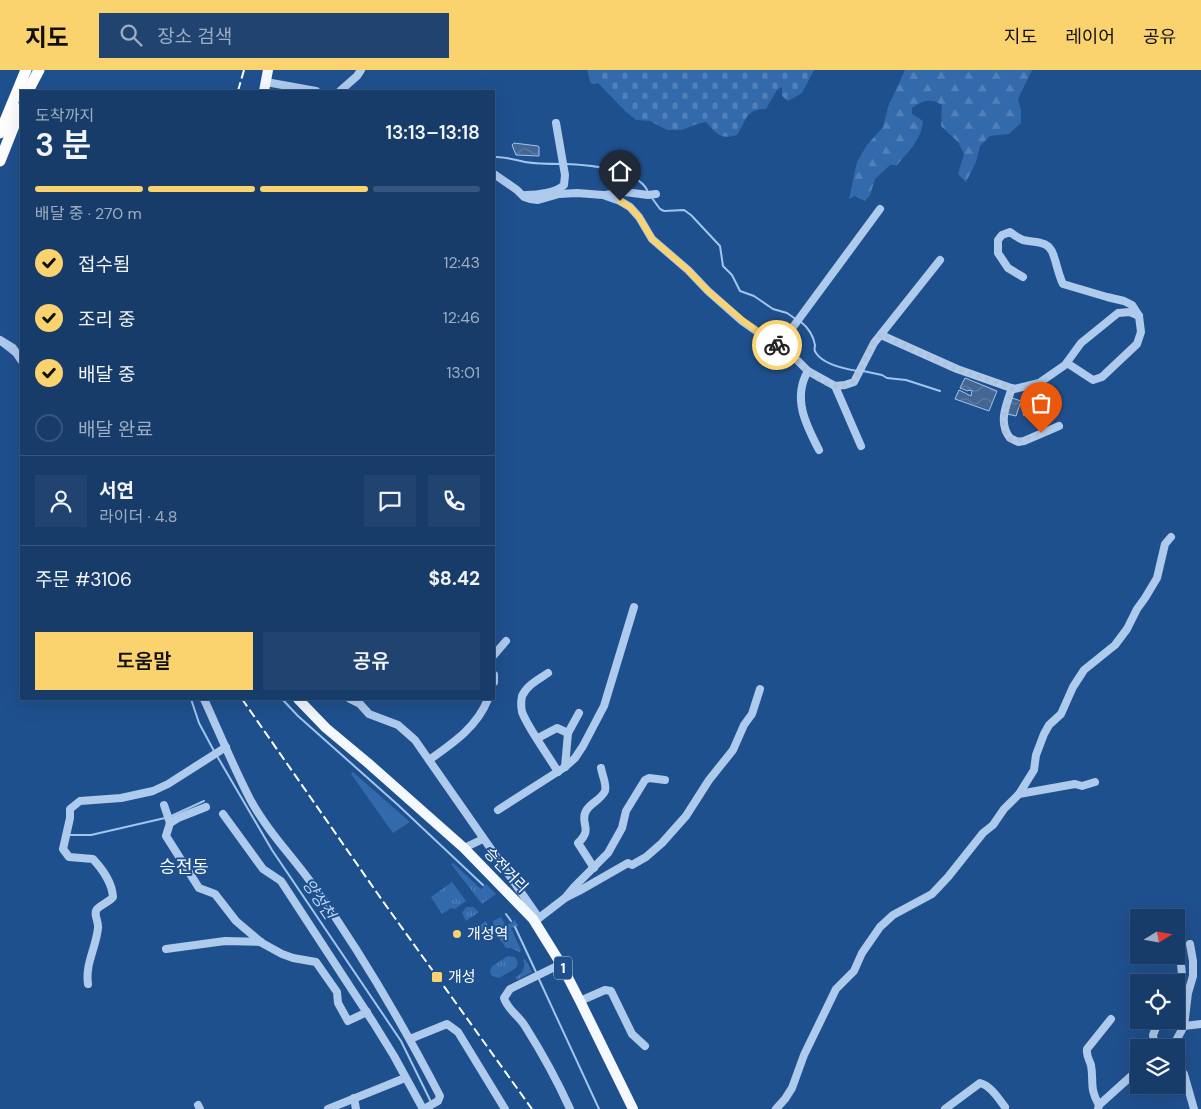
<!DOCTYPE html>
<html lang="ko">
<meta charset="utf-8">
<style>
body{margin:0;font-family:"DM Sans","Noto Sans KR",sans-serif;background:#204370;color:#f1f3f6;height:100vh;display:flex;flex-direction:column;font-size:19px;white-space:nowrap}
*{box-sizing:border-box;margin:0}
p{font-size:16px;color:#9eadc1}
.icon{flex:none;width:28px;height:28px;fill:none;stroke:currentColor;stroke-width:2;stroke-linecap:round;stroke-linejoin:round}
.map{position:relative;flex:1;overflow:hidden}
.sheet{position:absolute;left:20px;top:20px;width:475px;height:610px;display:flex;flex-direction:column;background:#173c6a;border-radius:0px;box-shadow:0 5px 20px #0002,0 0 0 1px #36567e}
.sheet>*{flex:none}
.needle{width:32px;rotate:79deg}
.tools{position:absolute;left:1130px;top:839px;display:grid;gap:10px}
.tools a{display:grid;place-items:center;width:55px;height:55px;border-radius:0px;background:#173c6a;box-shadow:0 5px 20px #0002,0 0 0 1px #36567e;font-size:25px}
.pin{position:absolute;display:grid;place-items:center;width:42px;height:42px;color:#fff;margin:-51px -21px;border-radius:50% 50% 50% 0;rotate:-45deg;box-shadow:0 0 5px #0007}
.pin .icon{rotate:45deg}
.courier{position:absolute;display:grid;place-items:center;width:50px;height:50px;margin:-25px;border:4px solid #fad26e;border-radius:50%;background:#fff;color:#222;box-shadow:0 1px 6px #0007}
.summary em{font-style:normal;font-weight:600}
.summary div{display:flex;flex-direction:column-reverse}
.summary{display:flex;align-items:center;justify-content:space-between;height:85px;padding:0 15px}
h1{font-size:32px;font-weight:600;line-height:38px}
.bar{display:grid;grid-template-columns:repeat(4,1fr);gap:8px 5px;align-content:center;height:60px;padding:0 15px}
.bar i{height:6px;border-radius:4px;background:#36567e}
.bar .on{background:#fad26e}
.bar p{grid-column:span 4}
.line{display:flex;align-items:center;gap:12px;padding:0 15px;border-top:1px solid #36567e}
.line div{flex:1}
.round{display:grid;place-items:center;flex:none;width:52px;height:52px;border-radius:0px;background:#204370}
ol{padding:0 15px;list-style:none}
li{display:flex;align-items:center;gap:15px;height:55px}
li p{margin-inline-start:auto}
li .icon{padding:5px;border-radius:50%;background:#fad26e;color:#111;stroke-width:4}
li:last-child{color:#9eadc1}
li i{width:28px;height:28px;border:2px solid #36567e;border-radius:50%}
.primary-button{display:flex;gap:10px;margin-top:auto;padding:10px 15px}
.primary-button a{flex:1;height:58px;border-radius:0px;background:#fad26e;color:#111;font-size:20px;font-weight:600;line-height:58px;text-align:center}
.primary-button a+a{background:#204370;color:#f1f3f6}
header{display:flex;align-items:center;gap:30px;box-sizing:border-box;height:70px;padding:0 25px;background:#fad26e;color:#111}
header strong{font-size:24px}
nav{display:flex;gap:28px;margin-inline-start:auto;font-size:18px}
.search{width:350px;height:45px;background:#204370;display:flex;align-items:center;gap:12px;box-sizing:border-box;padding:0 18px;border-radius:0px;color:#9eadc1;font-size:19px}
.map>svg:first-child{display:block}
.grass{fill:url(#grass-tufts)}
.forest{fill:url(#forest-firs)}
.cemetery{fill:url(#cemetery-stones)}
.green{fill:#336aac}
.water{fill:url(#water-waves);stroke:#a2c5ee}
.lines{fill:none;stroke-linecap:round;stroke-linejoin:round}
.stream{stroke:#a2c5ee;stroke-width:2}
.minor{stroke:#aecaed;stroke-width:8}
.major{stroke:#f4f8ff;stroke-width:10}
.highway{stroke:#fff;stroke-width:11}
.rail{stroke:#fff;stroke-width:2;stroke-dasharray:9 4;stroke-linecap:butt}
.done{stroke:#b1c2d7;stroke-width:5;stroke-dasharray:0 9}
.route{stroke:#fad26e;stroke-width:6}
.poi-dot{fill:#fad26e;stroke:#1f508e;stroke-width:2}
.labels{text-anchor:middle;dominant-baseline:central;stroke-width:4;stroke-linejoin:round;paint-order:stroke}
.shield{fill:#1f508e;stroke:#bccadd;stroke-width:1}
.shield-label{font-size:14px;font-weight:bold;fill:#fff}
.street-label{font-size:15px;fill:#fff;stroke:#1f508e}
.poi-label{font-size:15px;fill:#fff;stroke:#1f508e;text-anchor:start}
.water-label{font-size:16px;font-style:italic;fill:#bad5f4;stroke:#1f508e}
.quarter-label{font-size:18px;fill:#fff;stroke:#1f508e}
</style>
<header>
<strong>지도</strong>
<div class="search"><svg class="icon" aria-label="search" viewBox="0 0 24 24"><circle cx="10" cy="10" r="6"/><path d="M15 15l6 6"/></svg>장소 검색</div>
<nav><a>지도</a><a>레이어</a><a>공유</a></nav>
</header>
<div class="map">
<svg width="1201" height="1039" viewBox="0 0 1201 1039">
<defs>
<pattern id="grass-tufts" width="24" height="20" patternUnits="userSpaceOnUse" patternTransform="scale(1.25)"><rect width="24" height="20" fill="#336aac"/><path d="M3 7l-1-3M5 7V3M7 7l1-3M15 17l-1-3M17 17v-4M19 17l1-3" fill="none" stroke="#5280b8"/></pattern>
<pattern id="forest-firs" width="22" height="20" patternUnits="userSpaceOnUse" patternTransform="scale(1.25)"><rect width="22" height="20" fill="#336aac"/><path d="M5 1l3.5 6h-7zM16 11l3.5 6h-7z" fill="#5280b8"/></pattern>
<pattern id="cemetery-stones" width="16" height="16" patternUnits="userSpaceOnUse" patternTransform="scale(1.25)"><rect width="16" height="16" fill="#336aac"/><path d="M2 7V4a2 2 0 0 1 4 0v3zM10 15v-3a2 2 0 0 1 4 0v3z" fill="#5280b8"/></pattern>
<pattern id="water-waves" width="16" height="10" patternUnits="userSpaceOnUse" patternTransform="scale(1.25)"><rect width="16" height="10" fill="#436693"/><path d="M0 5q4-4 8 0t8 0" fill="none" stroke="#5f7da3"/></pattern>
</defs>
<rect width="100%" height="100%" fill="#1f508e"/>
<g class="grass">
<path d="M453,793L481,819L486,814L496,824L482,834L451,794Z"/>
<path d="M452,812L466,831L455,839L451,838L442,844L431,827Z"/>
<path d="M466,837H473L479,842L466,851L462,843Z"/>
<path d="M501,847L505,854H509L515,850L518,856L511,858L521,880L519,882L511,878H506L494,860L493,851Z"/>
<path d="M486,851C489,857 488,862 483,867H479L473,860Z"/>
<path d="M508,886L515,887L518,893L516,898L499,908L492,906L490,901L492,896Z"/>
<path d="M525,889L532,902L517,910L516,907C523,903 526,897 523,890Z"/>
</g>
<path class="forest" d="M905,0H1032L1018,29L1021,40V53L1009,64L990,66L980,76L976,92L966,112L958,104L964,84L958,72L941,56L942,35C931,28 923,30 912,38V44L923,51C921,70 909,81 897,95H890L875,109L870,125L865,131L855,126L849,129L857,92L867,75L883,57L888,37Z"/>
<path class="cemetery" d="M587,0H814L802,23L788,31L782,26V17L777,20L766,39C745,39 747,50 737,65C720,70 717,64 706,52L697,54L682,60H667L650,51L636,50L625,41L598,13L591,14Z"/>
<path class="green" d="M353,702L410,752L393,763L351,704Z"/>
<g class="water">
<path d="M514,73L538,76L539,77V86L516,85L512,75Z"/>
<path d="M965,308L997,321L989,341L955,329L959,320L971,326L972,321L969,320L968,321L960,318Z"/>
<path d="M1027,325L1044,329L1041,348L1023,345Z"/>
<path d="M1012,328L1021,331L1016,346L1007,344Z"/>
<path d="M1045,329L1056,331L1054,345H1043Z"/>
</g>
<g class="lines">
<g class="stream">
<path d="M494,87C504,86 514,90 525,92C537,94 550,94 562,94"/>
<path d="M567,94C588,95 639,99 648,122"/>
<path d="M652,128L660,139L664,141L684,140L691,145L720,176L723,196L732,205L740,221L754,226L773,239L787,243L797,250"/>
<path d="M801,252C808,257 814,267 815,275C815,279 813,279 816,283C824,295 845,299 858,301"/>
<path d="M0,274L14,285"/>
<path d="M863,301L882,305L887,308L906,310L940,321"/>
<path d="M191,629L199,653L214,681"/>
<path d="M282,629L298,646L398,735L483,815"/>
<path d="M217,686L272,780L401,971L431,1032"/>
<path d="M169,747L204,731"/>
<path d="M69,765H91L165,748"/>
<path d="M506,844L511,851"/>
<path d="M515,857L536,902"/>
<path d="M538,907L599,1039"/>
</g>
<g class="minor">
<path d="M266,12L316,21"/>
<path d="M340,21L357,6L361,0"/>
<path d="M494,104L517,120L524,127L530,129L538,130L559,124L577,123L603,125L620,131L630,137L639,147L652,169L688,200L708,221L742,251L796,289L808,301L835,316L845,315L854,312L874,273L940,190"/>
<path d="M526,125C537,125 556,123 564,115L565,105L556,53"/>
<path d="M605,125L625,122L648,125L656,124"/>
<path d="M1023,207L1008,198L998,183V170L1002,165L1010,162C1014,165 1018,168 1023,170C1035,173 1048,170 1053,184C1057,194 1058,204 1063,214L1107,227L1124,231L1132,235L1139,246L1141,262L1137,274L1102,307L1093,310L1067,293"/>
<path d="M881,265L957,299L1014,319L1039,313L1065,295L1081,273L1118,243L1130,242L1139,246"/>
<path d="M0,270L13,278L21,290"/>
<path d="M779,276L880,139"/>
<path d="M808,301C792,328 806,355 819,380"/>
<path d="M835,316L861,376"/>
<path d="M1012,318C1006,335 998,353 1010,368L1018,372L1024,371L1059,356"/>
<path d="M494,585L506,571"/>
<path d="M548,603C539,609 527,615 522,626C521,631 521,637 522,642C528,658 548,685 558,702"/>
<path d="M494,605V612"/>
<path d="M204,629C219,662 233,696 250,729C267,761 294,788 315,818C362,884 403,955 440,1026L438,1031L424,1039"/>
<path d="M350,629L360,634L369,644L398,655L415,670L539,848L533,849"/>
<path d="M538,668L557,658L568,663"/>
<path d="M429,690C453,673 477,657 488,629"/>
<path d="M565,697L568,663L579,643"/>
<path d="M1019,724L1034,700L1036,685L1044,664L1049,655L1061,644L1073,617L1084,600L1115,575L1127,559L1137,539L1145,528L1157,508L1165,474L1171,467"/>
<path d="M164,735L170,753"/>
<path d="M206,737L178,748L170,753L166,766L199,818L215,824L236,851L262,873L282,884L293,888L316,892L337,922L338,933L348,951L367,942"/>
<path d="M498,740L565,697L575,688L583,676L604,636L634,537"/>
<path d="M223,744L263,799L281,811L373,952L394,986L423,1039"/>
<path d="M464,778L483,769"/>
<path d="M594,798L578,773C594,758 579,754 586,741C590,733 601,730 605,721C607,714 602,705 601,698"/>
<path d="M565,828L579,821L628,793L632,795L646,787L662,773L686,746L709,710L733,680L744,655L752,644L760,619"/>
<path d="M539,848L565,828L574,817L608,783L622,758L626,741L645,710L649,708L665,710"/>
<path d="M166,879L225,871L261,872"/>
<path d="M561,894L510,919L504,928C507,939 519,946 525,956C542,983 557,1010 570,1039"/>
<path d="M88,914C85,894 96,878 98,858C99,852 93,844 97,839C102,834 109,832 113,827C112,812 103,800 93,789L69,787L63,779L70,748V739L80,731L121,728L153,721L168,714L226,677"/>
<path d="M1176,927L1182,905L1179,873"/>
<path d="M580,931L605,920L611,921L632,964L645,976"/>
<path d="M1184,956L1201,954"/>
<path d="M410,969L447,954L458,962L505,1039"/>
<path d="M1155,978L1153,965L1159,950"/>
<path d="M1172,978L1184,956L1188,923L1193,906V891L1190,874"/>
<path d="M1184,1004L1194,1039"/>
<path d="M354,1028L356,1039"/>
<path d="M198,1035L200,1039"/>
<path d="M1099,1035C1089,1018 1094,1012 1091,995C1089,989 1086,986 1087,979L1111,949"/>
<path d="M328,1039L405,1008"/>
<path d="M776,1039L785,1029L792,1018L804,985L836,919L854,901L862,883L880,857L893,845L932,824L948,807L983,763L993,755L1004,739L1019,724L1075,714L1082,716L1095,712"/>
<path d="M945,1039L980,1013C991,1016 998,1028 1005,1037"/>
<path d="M1098,1039L1099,1035L1139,999"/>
</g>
<g class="major">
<path d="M264,21L268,0"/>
<path d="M298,629L326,658L368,693L464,778L533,849L561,894L580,931L633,1039"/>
</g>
<g class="highway">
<path d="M28,21L39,0"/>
<path d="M0,63L26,0"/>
<path d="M0,91L21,38"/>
</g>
<g class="rail">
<path d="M238,21L244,0"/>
<path d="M242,629L382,830L532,1039"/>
</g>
</g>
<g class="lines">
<path class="done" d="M777,275C793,286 815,312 835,316C841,317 848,314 854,312L874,272L881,265L957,299L1012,318L1003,348C1002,379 1023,371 1041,363"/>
<path class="route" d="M620,131L630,137L639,147L652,169L688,200L708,221L742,250L777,275"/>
</g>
<g class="poi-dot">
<circle cx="457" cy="864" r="5"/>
<rect x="431" y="901" width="12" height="12" rx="2.5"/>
</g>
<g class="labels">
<rect class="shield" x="554" y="886.5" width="18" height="23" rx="4"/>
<g class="shield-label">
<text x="563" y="898">1</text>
</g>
<g class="street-label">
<text transform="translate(506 800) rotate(46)">승전거리</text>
</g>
<g class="poi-label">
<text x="467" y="864">개성역</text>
<text x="448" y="907">개성</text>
</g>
<g class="water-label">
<text transform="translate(319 829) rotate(56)">양성천</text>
</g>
<g class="quarter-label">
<text x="184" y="797">승전동</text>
</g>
</g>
</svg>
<div class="tools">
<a><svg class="needle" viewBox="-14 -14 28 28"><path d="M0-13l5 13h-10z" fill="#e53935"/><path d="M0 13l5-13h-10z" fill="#9eadc1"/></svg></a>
<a><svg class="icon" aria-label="locate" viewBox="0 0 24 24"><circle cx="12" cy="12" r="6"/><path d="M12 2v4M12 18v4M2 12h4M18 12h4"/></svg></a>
<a><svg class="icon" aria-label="layers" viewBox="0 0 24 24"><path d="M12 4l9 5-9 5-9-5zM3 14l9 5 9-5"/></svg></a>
</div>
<div class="pin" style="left:1041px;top:363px;background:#ea580c"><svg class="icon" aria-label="bag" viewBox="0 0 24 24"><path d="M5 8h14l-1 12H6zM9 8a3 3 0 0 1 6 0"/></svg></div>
<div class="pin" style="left:620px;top:131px;background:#1f2937"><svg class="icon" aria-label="home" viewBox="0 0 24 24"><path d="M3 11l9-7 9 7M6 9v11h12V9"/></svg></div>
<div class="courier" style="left:777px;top:275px"><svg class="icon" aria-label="bike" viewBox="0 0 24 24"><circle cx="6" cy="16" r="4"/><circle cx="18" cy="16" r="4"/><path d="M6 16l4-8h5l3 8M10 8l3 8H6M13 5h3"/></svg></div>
<section class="sheet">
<div class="summary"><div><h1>3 분</h1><p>도착까지</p></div><em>13:13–13:18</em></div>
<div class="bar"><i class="on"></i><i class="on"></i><i class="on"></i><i></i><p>배달 중 · 270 m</p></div>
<ol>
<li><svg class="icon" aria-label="check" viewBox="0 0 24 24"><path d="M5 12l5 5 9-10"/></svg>접수됨<p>12:43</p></li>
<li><svg class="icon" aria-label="check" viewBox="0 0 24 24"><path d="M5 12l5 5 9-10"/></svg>조리 중<p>12:46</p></li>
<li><svg class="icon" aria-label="check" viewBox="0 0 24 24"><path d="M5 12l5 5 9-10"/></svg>배달 중<p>13:01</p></li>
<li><i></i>배달 완료</li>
</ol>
<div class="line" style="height:90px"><a class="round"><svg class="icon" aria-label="person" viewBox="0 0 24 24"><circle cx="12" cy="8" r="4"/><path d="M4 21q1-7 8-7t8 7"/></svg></a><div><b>서연</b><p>라이더 · 4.8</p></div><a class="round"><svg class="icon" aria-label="chat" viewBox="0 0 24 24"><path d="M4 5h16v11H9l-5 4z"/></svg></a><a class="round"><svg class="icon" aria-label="phone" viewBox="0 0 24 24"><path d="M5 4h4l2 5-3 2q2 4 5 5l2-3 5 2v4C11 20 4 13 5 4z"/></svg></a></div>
<div class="line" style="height:65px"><div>주문 #3106</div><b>$8.42</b></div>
<div class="primary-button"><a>도움말</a><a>공유</a></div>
</section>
</div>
